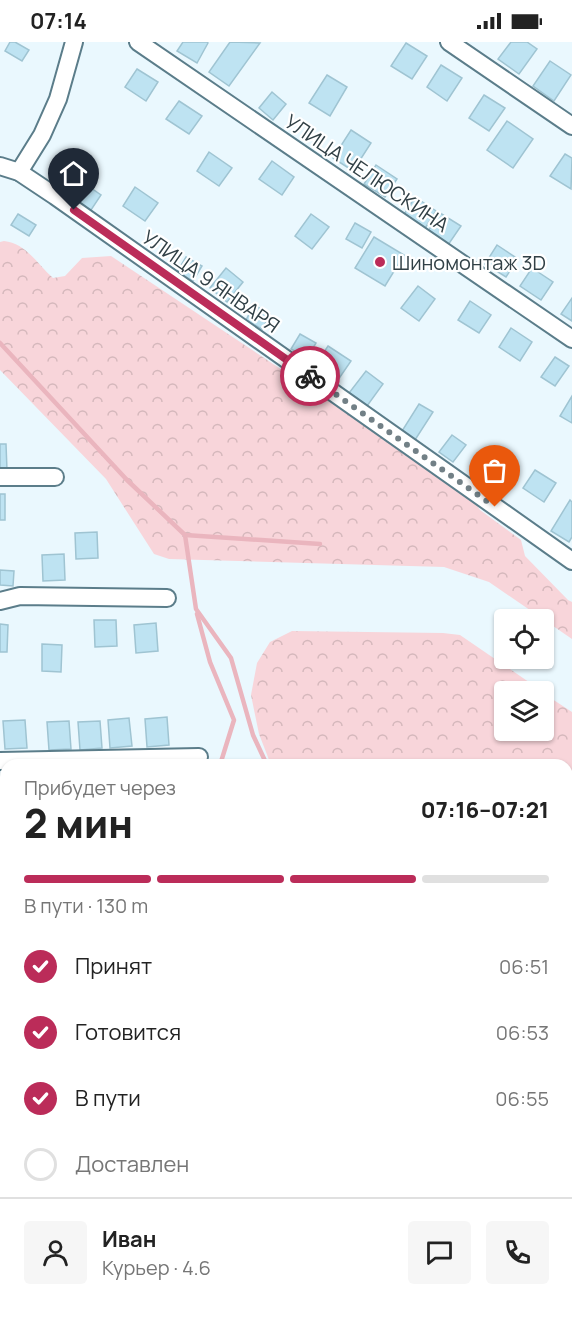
<!DOCTYPE html>
<html lang="ru">
<meta charset="utf-8">
<style>
body{margin:0;font-family:Manrope,sans-serif;background:#f6f6f6;color:#222;height:100vh;display:flex;flex-direction:column;font-size:22px;white-space:nowrap}
*{box-sizing:border-box;margin:0}
p{font-size:20px;color:#767676}
.icon{flex:none;width:33px;height:33px;fill:none;stroke:currentColor;stroke-width:2;stroke-linecap:round;stroke-linejoin:round}
.map{position:relative;flex:1;overflow:hidden}
.panel{position:absolute;left:0px;top:717px;width:573px;height:560px;display:flex;flex-direction:column;background:#fff;border-radius:18px 18px 0 0;box-shadow:0 2px 4px #0004}
.panel>*{flex:none}
.fabs{position:absolute;left:494px;top:567px;display:grid;gap:12px}
.fabs a{display:grid;place-items:center;width:60px;height:60px;border-radius:6px;background:#fff;box-shadow:0 2px 4px #0004;font-size:30px}
.pin{position:absolute;display:grid;place-items:center;width:51px;height:51px;color:#fff;margin:-62px -26px;border-radius:50% 50% 50% 0;rotate:-45deg;box-shadow:0 0 6px #0007}
.pin .icon{rotate:45deg}
.courier{position:absolute;display:grid;place-items:center;width:60px;height:60px;margin:-30px;border:4px solid #bb2c59;border-radius:50%;background:#fff;color:#222;box-shadow:0 2px 8px #0007}
.headline em{font-style:normal;font-weight:800}
.headline div{display:flex;flex-direction:column-reverse}
.headline{display:flex;align-items:center;justify-content:space-between;height:102px;padding:0 24px}
h1{font-size:39px;font-weight:800;line-height:45px}
.bar{display:grid;grid-template-columns:repeat(4,1fr);gap:9px 6px;align-content:center;height:72px;padding:0 24px}
.bar i{height:8px;border-radius:4px;background:#e0e0e0}
.bar .on{background:#bb2c59}
.bar p{grid-column:span 4}
.line{display:flex;align-items:center;gap:15px;padding:0 24px;border-top:2px solid #e0e0e0}
.line div{flex:1}
.round{display:grid;place-items:center;flex:none;width:63px;height:63px;border-radius:6px;background:#f6f6f6}
ol{padding:0 24px;list-style:none}
li{display:flex;align-items:center;gap:18px;height:66px}
li p{margin-inline-start:auto}
li .icon{padding:6px;border-radius:50%;background:#bb2c59;color:#fff;stroke-width:4}
li:last-child{color:#767676}
li i{width:33px;height:33px;border:3px solid #e0e0e0;border-radius:50%}
.status{display:flex;justify-content:space-between;align-items:center;height:42px;padding:0 30px;background:#fff;direction:ltr}
.status svg{height:16px;fill:currentColor}
.map>svg:first-child{display:block}
.forest{fill:url(#forest-crowns)}
.lines{fill:none;stroke-linecap:round;stroke-linejoin:round}
.stream{stroke:#eab5be;stroke-width:4.5}
.building{fill:#bee3f2;stroke:#9fc4d2;stroke-width:1.5}
.minor-casing{stroke:#5b7d8a;stroke-width:20}
.minor{stroke:#fff;stroke-width:16}
.done{stroke:#728086;stroke-width:6;stroke-dasharray:0 10.8}
.route{stroke:#bb2c59;stroke-width:8}
.poi-dot{fill:#bb2c59;stroke:#fff;stroke-width:2}
.labels{text-anchor:middle;dominant-baseline:central;stroke-width:4.5;stroke-linejoin:round;paint-order:stroke}
.street-label{font-size:20px;fill:#314046;stroke:#fff}
.poi-label{font-size:20px;fill:#314046;stroke:#fff;text-anchor:start}
</style>
<div class="status"><b>07:14</b><svg viewBox="0 0 49 12"><path d="M0 12V9h3v3zM5 12V6h3v6zM10 12V3h3v9zM15 12V0h3v12zM26 1h20v11H26zM47 4h2v5h-2z"/></svg></div>
<div class="map">
<svg width="572" height="1276" viewBox="0 0 572 1276">
<defs>
<pattern id="forest-crowns" width="20" height="18" patternUnits="userSpaceOnUse" patternTransform="scale(1.5)"><rect width="20" height="18" fill="#f8d5da"/><path d="M2 6a3 3 0 1 1 6 0M12 15a3 3 0 1 1 6 0" fill="none" stroke="#d5b8bc"/></pattern>
</defs>
<rect width="100%" height="100%" fill="#eaf8fe"/>
<g class="forest">
<path d="M4,199C26,201 37,222 53,236L65,234L82,216L111,214L455,443L472,456L480,468L521,498L525,514L568,558L572,560V597L489,540L444,525L169,517L154,512L106,437L0,328V200Z"/>
<path d="M292,589L443,591L460,593L542,649L504,650V688H543V651L572,670V933L567,930V723H271L259,692L251,653L257,621L270,600Z"/>
</g>
<g class="lines">
<g class="stream">
<path d="M0,301L127,438L185,493L196,567L231,616L253,693L267,723"/>
<path d="M185,493L320,502"/>
<path d="M197,572L210,620L234,678L220,723"/>
<path d="M567,910L572,912"/>
<path d="M293,1270L294,1276"/>
</g>
</g>
<g class="building">
<path d="M10,0H15L29,8L22,19L5,9Z"/>
<path d="M183,0H207L208,1L197,21L177,9Z"/>
<path d="M230,0L260,1L229,44L209,30Z"/>
<path d="M511,0H527L537,7L519,32L498,17Z"/>
<path d="M406,1L427,14L412,37L391,24Z"/>
<path d="M550,19L571,33L554,59L533,44Z"/>
<path d="M441,23L462,36L447,59L427,45Z"/>
<path d="M137,27L158,40L146,59L125,45Z"/>
<path d="M327,33L347,45L330,74L309,61Z"/>
<path d="M272,50L286,62L273,78L259,66Z"/>
<path d="M484,53L505,66L489,89L469,76Z"/>
<path d="M179,59L202,74L189,92L166,77Z"/>
<path d="M507,79L533,97L513,126L487,108Z"/>
<path d="M351,88L371,101L353,129L333,116Z"/>
<path d="M209,110L232,126L219,144L197,129Z"/>
<path d="M565,112L572,116L571,147L550,134Z"/>
<path d="M272,119L294,135L282,153L259,137Z"/>
<path d="M376,123L397,137L385,155L364,142Z"/>
<path d="M78,137L101,153L89,171L66,155Z"/>
<path d="M135,145L158,161L145,179L123,164Z"/>
<path d="M415,155L436,169L424,188L403,174Z"/>
<path d="M440,171L461,184L448,203L428,189Z"/>
<path d="M18,172L36,183L29,194L11,183Z"/>
<path d="M311,172L329,185L312,207L295,194Z"/>
<path d="M355,181L371,190L362,206L346,197Z"/>
<path d="M374,195L404,213L385,244L355,226Z"/>
<path d="M497,203L518,217L506,235L485,222Z"/>
<path d="M186,215L202,224L193,239L177,230Z"/>
<path d="M226,226L243,240L227,260L210,246Z"/>
<path d="M532,226L553,240L541,258L520,244Z"/>
<path d="M418,244L435,257L419,279L401,266Z"/>
<path d="M572,256V279L561,272Z"/>
<path d="M470,259L491,273L479,291L458,278Z"/>
<path d="M254,263L270,272L262,287L246,278Z"/>
<path d="M511,286L532,300L520,319L499,305Z"/>
<path d="M300,292L316,301L307,316L291,307Z"/>
<path d="M328,304L351,319L338,338L316,322Z"/>
<path d="M555,315L569,324L555,344L541,335Z"/>
<path d="M366,329L383,342L367,364L349,351Z"/>
<path d="M572,354V381L560,374Z"/>
<path d="M419,362L433,370L415,398L402,389Z"/>
<path d="M452,393L466,403L453,420L439,410Z"/>
<path d="M0,402H6L7,428H0Z"/>
<path d="M483,418L504,431L492,450L471,436Z"/>
<path d="M535,428L556,441L544,460L523,446Z"/>
<rect x="0" y="452" width="5" height="26"/>
<path d="M570,458L572,460V495L569,500L551,489Z"/>
<path d="M97,490L98,516L76,517L75,491Z"/>
<path d="M64,512L65,538L43,539L42,513Z"/>
<path d="M0,528L14,529L13,544L0,543Z"/>
<path d="M94,578H116L117,604L95,605Z"/>
<path d="M156,581L158,609L136,611L134,583Z"/>
<path d="M0,582L8,583L7,610H0Z"/>
<path d="M42,602L62,603L61,630L42,629Z"/>
<path d="M167,675L169,703L147,705L145,677Z"/>
<path d="M129,676L132,704L110,706L108,678Z"/>
<path d="M25,678L27,706L5,707L3,679Z"/>
<path d="M69,679L71,707L49,708L47,680Z"/>
<path d="M100,679L102,706L80,708L78,680Z"/>
<path d="M0,832H6V860L0,859Z"/>
<rect x="567" y="1111" width="5" height="37"/>
<path d="M6,1163V1187H0V1164Z"/>
<rect x="567" y="1183" width="5" height="24"/>
</g>
<g class="lines">
<defs>
<g id="minor">
<path d="M138,0L572,297"/>
<path d="M449,0L572,84"/>
<path d="M0,124L19,130L55,154L572,519"/>
<path d="M19,130L42,93L58,57L74,0"/>
<path d="M0,435H55"/>
<path d="M0,559L20,554L167,556"/>
<path d="M0,719L199,715"/>
<path d="M0,874H6"/>
<path d="M567,982L572,983"/>
<path d="M0,1023H6"/>
<path d="M567,1163H572"/>
<path d="M0,1191H6"/>
<path d="M567,1237H572"/>
<path d="M304,1270V1276"/>
</g>
</defs>
<use href="#minor" class="minor-casing"/>
<use href="#minor" class="minor"/>
</g>
<g class="lines">
<path class="done" d="M310,334L495,465"/>
<path class="route" d="M74,168L310,334"/>
</g>
<circle class="poi-dot" cx="380" cy="220" r="6"/>
<g class="labels">
<g class="street-label">
<text transform="translate(367 131) rotate(34)">УЛИЦА ЧЕЛЮСКИНА</text>
<text transform="translate(211 239) rotate(35)">УЛИЦА 9 ЯНВАРЯ</text>
</g>
<g class="poi-label">
<text x="392" y="220">Шиномонтаж 3D</text>
</g>
</g>
</svg>
<div class="fabs">
<a><svg class="icon" aria-label="locate" viewBox="0 0 24 24"><circle cx="12" cy="12" r="6"/><path d="M12 2v4M12 18v4M2 12h4M18 12h4"/></svg></a>
<a><svg class="icon" aria-label="layers" viewBox="0 0 24 24"><path d="M12 4l9 5-9 5-9-5zM3 14l9 5 9-5"/></svg></a>
</div>
<div class="pin" style="left:495px;top:465px;background:#ea580c"><svg class="icon" aria-label="bag" viewBox="0 0 24 24"><path d="M5 8h14l-1 12H6zM9 8a3 3 0 0 1 6 0"/></svg></div>
<div class="pin" style="left:74px;top:168px;background:#1f2937"><svg class="icon" aria-label="home" viewBox="0 0 24 24"><path d="M3 11l9-7 9 7M6 9v11h12V9"/></svg></div>
<div class="courier" style="left:310px;top:334px"><svg class="icon" aria-label="bike" viewBox="0 0 24 24"><circle cx="6" cy="16" r="4"/><circle cx="18" cy="16" r="4"/><path d="M6 16l4-8h5l3 8M10 8l3 8H6M13 5h3"/></svg></div>
<section class="panel">
<div class="headline"><div><h1>2 мин</h1><p>Прибудет через</p></div><em>07:16–07:21</em></div>
<div class="bar"><i class="on"></i><i class="on"></i><i class="on"></i><i></i><p>В пути · 130 m</p></div>
<ol>
<li><svg class="icon" aria-label="check" viewBox="0 0 24 24"><path d="M5 12l5 5 9-10"/></svg>Принят<p>06:51</p></li>
<li><svg class="icon" aria-label="check" viewBox="0 0 24 24"><path d="M5 12l5 5 9-10"/></svg>Готовится<p>06:53</p></li>
<li><svg class="icon" aria-label="check" viewBox="0 0 24 24"><path d="M5 12l5 5 9-10"/></svg>В пути<p>06:55</p></li>
<li><i></i>Доставлен</li>
</ol>
<div class="line" style="height:108px"><a class="round"><svg class="icon" aria-label="person" viewBox="0 0 24 24"><circle cx="12" cy="8" r="4"/><path d="M4 21q1-7 8-7t8 7"/></svg></a><div><b>Иван</b><p>Курьер · 4.6</p></div><a class="round"><svg class="icon" aria-label="chat" viewBox="0 0 24 24"><path d="M4 5h16v11H9l-5 4z"/></svg></a><a class="round"><svg class="icon" aria-label="phone" viewBox="0 0 24 24"><path d="M5 4h4l2 5-3 2q2 4 5 5l2-3 5 2v4C11 20 4 13 5 4z"/></svg></a></div>
</section>
</div>
